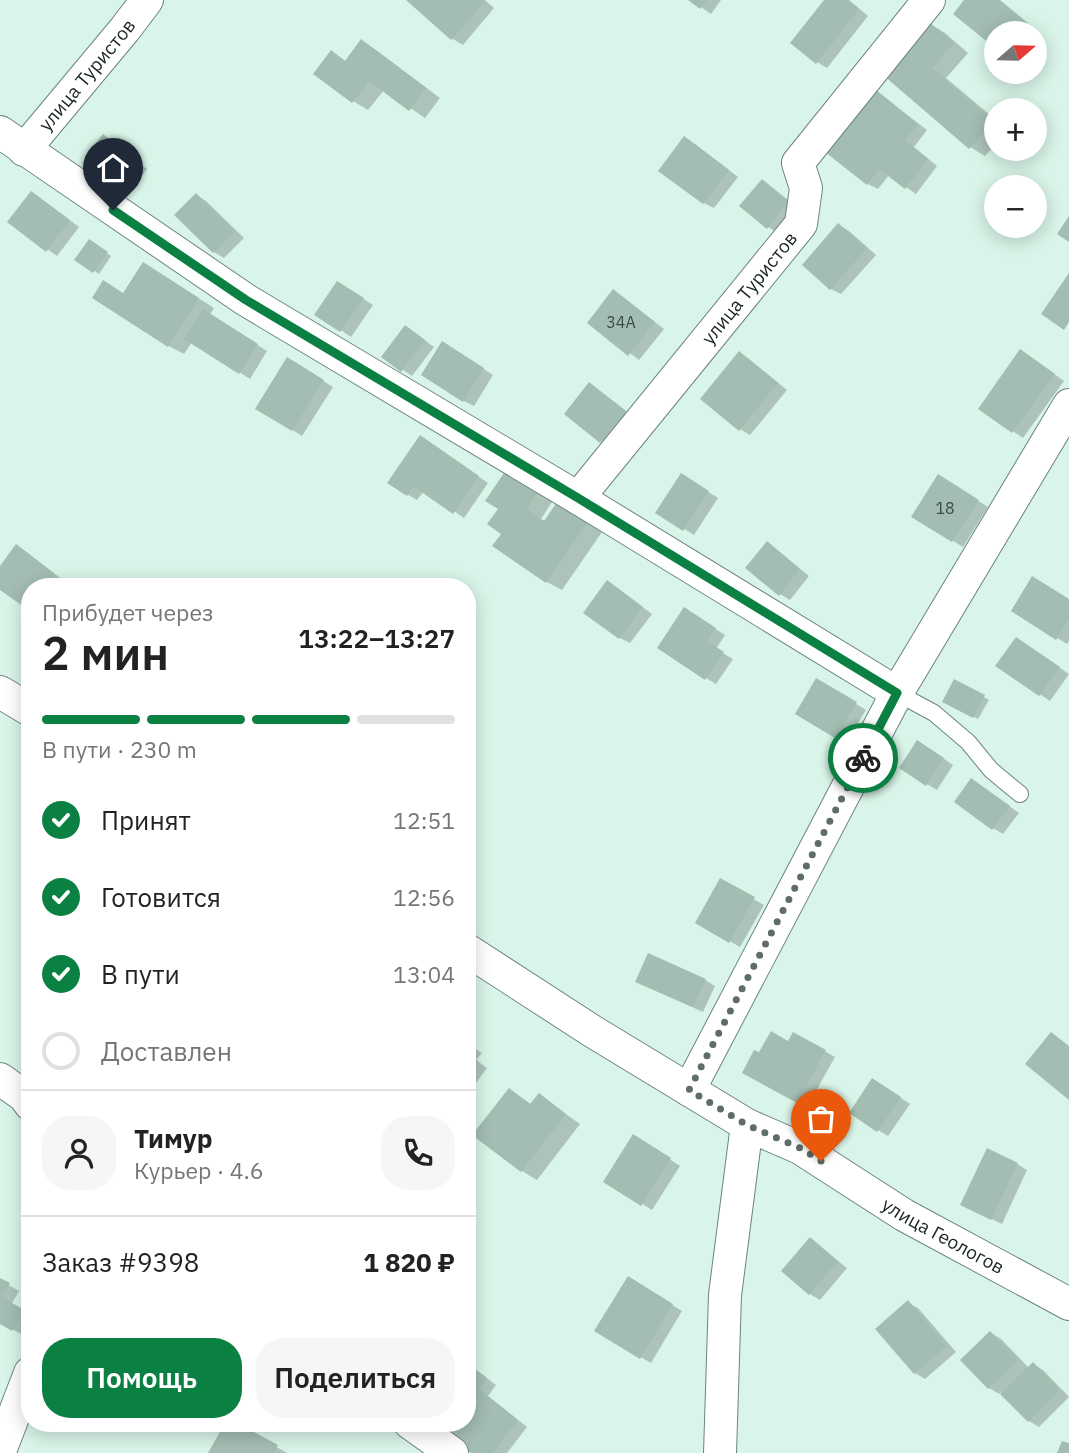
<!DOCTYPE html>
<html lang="ru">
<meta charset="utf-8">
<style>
body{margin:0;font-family:"IBM Plex Sans",sans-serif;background:#f6f6f6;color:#222;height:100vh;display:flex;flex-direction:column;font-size:26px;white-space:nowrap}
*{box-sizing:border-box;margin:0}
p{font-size:23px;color:#767676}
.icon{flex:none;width:38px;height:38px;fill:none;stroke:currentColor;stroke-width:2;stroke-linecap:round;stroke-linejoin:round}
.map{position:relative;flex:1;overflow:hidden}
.details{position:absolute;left:21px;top:578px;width:455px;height:854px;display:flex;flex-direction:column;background:#fff;border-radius:28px;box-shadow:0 4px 18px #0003}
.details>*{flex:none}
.needle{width:46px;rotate:70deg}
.tools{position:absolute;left:984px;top:21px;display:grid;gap:14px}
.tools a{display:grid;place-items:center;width:63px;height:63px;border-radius:50%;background:#fff;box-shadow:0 4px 18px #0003;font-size:35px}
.pin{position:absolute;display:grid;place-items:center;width:60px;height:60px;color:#fff;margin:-72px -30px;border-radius:50% 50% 50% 0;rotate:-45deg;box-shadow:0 0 7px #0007}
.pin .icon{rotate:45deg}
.courier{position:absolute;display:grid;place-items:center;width:70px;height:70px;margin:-35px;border:5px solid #0b8043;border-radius:50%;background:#fff;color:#222;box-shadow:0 2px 9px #0007}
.head em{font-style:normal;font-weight:600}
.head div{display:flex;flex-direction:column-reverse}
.head{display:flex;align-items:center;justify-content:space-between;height:119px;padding:0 21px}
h1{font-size:46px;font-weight:600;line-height:52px}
.bar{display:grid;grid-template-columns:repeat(4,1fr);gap:10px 7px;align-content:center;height:84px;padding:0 21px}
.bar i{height:9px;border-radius:5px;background:#e0e0e0}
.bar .active{background:#0b8043}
.bar p{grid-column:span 4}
.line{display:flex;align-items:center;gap:18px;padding:0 21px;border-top:2px solid #e0e0e0}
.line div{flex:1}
.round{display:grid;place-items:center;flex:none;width:74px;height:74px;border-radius:28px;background:#f6f6f6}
ol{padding:0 21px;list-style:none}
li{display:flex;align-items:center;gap:21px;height:77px}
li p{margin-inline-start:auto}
li .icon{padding:7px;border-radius:50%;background:#0b8043;color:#fff;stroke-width:4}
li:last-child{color:#767676}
li i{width:38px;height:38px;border:4px solid #e0e0e0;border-radius:50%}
.button{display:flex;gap:14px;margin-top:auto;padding:14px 21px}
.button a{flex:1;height:80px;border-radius:28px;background:#0b8043;color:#fff;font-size:28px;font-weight:600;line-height:80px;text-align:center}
.button a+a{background:#f6f6f6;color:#222}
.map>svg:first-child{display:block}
.shadow{fill:#0003}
.building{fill:#a4bdb2}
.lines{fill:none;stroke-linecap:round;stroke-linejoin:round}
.service-casing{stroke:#6d857b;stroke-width:18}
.minor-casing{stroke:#6d857b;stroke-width:34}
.service{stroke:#fff;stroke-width:16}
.minor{stroke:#fff;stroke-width:32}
.done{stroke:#5e6d67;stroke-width:7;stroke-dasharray:0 12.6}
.route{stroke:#0b8043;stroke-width:9}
.labels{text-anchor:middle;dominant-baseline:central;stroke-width:6;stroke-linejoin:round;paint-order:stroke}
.number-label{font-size:16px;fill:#3d4b45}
.street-label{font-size:19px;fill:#1b2521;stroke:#fff}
</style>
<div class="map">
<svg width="1069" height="1453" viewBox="0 0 1069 1453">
<rect width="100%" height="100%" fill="#d9f4e8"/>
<g class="shadow">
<path d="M408,0H485L494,8L463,45L453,39Z"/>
<path d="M691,0H721L711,14Z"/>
<path d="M826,0H849L868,16L827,68L817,62Z"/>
<path d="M966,0H1000L1034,28L1030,33H996Z"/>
<path d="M930,24L945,33L968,53L946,78L996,120V144L985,156L970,147L886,75Z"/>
<path d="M361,41L376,50L440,98L425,118L384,90L368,110L353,101L331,53L346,61Z"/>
<path d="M876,91L927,130L914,147L937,166L916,194L889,175L878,189L868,184Z"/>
<path d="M104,136L147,169L132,187L122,181Z"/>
<path d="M695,144L738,177L714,208L704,203Z"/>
<path d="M762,181L798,208L778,233L768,227Z"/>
<path d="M196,195L206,201L244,238L224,258L214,252Z"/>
<path d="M41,199L79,227L57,256L10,222Z"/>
<path d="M839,225L849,231L876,255L841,294L831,289Z"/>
<path d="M89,241L111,256L99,274L77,259Z"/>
<path d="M159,273L214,308L210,315L267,351L250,379L192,342L184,354L169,346L124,294Z"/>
<path d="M348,289L373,305L351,337L317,314Z"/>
<path d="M614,291L664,329L639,360L589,323Z"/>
<path d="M415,333L434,347L412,376L384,357Z"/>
<path d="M453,349L493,375L474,406L464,401Z"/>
<path d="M1031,357L1064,381L1023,438L980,409Z"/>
<path d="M749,359L787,390L750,435L740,429Z"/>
<path d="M288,360L333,387L302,436L258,408Z"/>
<path d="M590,384L635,418L611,448L566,414Z"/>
<path d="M430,443L488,483L464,518L424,491L417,500L407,494Z"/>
<path d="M509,470L554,499L541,519L546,522L573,513L602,532L562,590L547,582L503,533L500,508Z"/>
<path d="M681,475L718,498L694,535L657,512Z"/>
<path d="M938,476L988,507L963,547L913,516Z"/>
<path d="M777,550L809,576L790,600L780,594Z"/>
<path d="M26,552L63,580L58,586H30V609L0,588V569Z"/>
<path d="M617,588L652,614L630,643L620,638Z"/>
<path d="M1069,601V641L1067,644L1013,611Z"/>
<path d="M694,615L725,635L716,649L733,659L716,684L706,678Z"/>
<path d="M1026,645L1069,674L1050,701L998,666Z"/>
<path d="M817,680L866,710L846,742L797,713Z"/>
<path d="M955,681L989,700L978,719L945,701Z"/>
<path d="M928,748L953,765L937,790L927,784Z"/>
<path d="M981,786L1019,813L1003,834L993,828Z"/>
<path d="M721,881L764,905L740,947L698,923Z"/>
<path d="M705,980L715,986L703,1012L647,987Z"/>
<path d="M794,1034L835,1057L807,1107L744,1072L760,1055L788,1043Z"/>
<path d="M467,1043L482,1053L476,1060L487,1068L467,1095Z"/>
<path d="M883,1086L910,1104L888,1136L878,1130Z"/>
<path d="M510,1090L532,1105L539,1095L580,1124L537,1180L522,1171Z"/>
<path d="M643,1142L680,1166L652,1210L606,1181Z"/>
<path d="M1017,1164L1027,1170L1002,1224L972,1210Z"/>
<path d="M810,1239L847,1268L820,1300L810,1294Z"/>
<path d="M629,1279L682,1311L651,1363L597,1331Z"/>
<path d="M0,1280L19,1291L11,1305L30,1315V1324L23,1335L0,1323Z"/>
<path d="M908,1303L918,1308L956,1352L925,1379L915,1373Z"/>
<path d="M991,1333L1001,1339L1029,1368L1033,1364L1043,1370L1069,1397L1039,1427L1029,1421L1001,1392L999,1394L989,1388Z"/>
<path d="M480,1373L496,1385L488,1396L527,1427L507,1453H474L435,1423H467Z"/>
<path d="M227,1423H234L287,1453H210Z"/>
</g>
<g class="building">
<path d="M406,0H483L485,2L451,40Z"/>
<path d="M688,0H707L700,9Z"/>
<path d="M824,0H848L859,9L816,64L790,43Z"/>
<path d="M964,0H999L1025,21L1016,33H996V49L953,14Z"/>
<path d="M929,22L954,43L932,68L993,121L969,149L883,75Z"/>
<path d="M361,39L426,88L409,111L369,81L352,103L313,74L331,50L345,61Z"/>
<path d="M875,89L918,124L905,141L928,159L905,189L879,169L867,185L825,152Z"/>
<path d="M103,134L138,162L121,183L87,154Z"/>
<path d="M684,136L729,170L703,204L658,171Z"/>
<path d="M762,179L789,201L767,229L739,206Z"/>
<path d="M31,191L70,220L46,252L7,222Z"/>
<path d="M196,193L235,232L213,253L174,215Z"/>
<path d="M1069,216V242L1057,234Z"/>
<path d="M838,223L867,248L830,290L802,265Z"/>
<path d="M89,239L108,252L93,273L74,260Z"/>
<path d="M143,262L199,298L168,347L92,298L103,280L123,293Z"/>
<path d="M1069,273V322L1064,330L1041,314Z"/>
<path d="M337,281L364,298L340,332L314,315Z"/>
<path d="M613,289L655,322L628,356L587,323Z"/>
<path d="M203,309L258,344L239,374L184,339Z"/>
<path d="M405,325L425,340L401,372L381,357Z"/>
<path d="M442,341L484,368L463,402L421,375Z"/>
<path d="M1020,349L1055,374L1012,433L978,409Z"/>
<path d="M739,351L778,383L739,431L700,399Z"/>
<path d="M287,357L324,380L292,431L255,409Z"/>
<path d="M589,382L626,411L600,443L564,414Z"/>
<path d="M420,435L479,476L453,514L413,486L407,496L387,483Z"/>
<path d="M508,467L540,489L527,509L544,521L557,502L588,522L546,583L492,546L501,534L487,524L498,509L485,501Z"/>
<path d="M681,473L709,491L683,531L655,513Z"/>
<path d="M938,474L979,500L952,542L911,517Z"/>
<path d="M767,541L800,569L779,596L745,568Z"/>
<path d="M16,544L54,573L44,586H30V605L27,609L0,590V566Z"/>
<path d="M1032,576L1069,599V619L1056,640L1011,611Z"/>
<path d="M607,580L643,607L619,639L583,613Z"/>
<path d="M684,607L716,628L707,641L724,652L705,680L657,648Z"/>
<path d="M1016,637L1060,667L1039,696L995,666Z"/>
<path d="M816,678L857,702L835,738L795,714Z"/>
<path d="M954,679L985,695L973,718L942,702Z"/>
<path d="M917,740L944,758L926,786L899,768Z"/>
<path d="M971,778L1010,806L992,830L954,802Z"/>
<path d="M720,878L755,897L729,943L695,923Z"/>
<path d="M648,953L706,979L693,1007L635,982Z"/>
<path d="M771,1031L788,1041L793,1032L826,1050L797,1103L742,1073L754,1050L759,1052Z"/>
<path d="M1051,1032L1069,1046V1100L1025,1064Z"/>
<path d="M467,1042L473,1046L467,1053L478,1061L467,1076Z"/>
<path d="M872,1078L901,1097L877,1132L849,1113Z"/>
<path d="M509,1088L530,1104L539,1093L566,1114L521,1172L472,1135Z"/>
<path d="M633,1134L671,1158L641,1206L603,1182Z"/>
<path d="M987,1148L1018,1163L991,1220L960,1205Z"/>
<path d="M810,1237L838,1261L809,1295L781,1271Z"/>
<path d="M628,1276L673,1304L640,1359L594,1331Z"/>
<path d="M0,1278L10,1283L2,1297L24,1310L12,1331L0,1324Z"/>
<path d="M908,1300L947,1346L914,1374L875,1329Z"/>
<path d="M990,1331L1018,1360L988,1389L960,1360Z"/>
<path d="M1033,1362L1060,1390L1028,1422L1000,1394Z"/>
<path d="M470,1365L487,1378L479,1389L518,1420L493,1453H471L432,1423H467V1368Z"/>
<path d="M225,1423H237L278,1445L273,1453H208Z"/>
<path d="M1062,1441L1069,1443V1453H1057Z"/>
</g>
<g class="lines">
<defs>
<path id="service" d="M897,693L934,713L968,742L991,770L1020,794"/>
<g id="minor">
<path d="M0,132L246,300L578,498L897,693"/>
<path id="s1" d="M24,150L125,29L147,0"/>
<path id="s2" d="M578,498L801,224L806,188L798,163L929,0"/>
<path d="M0,692L30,710"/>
<path id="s3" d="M467,950L592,1031L747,1125L800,1148L904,1215L1069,1304"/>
<path d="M0,1079L24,1096L30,1104"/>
<path d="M689,1090L897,693L1069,405"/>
<path d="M410,1423L452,1453"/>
<path d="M0,1451L30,1373"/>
<path d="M720,1453L725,1295L747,1125"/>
</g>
</defs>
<use href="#service" class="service-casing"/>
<use href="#minor" class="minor-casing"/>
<use href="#service" class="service"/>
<use href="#minor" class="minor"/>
</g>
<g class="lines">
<path class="done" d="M821,1161L800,1148L747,1125L689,1090L863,758"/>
<path class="route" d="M113,210L246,300L578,498L897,693L863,758"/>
</g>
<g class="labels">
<g class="number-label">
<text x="621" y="322">34А</text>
<text x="945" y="508">18</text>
</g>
<g class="street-label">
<text stroke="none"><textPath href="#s1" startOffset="98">улица Туристов</textPath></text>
<text stroke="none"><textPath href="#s2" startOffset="271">улица Туристов</textPath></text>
<text stroke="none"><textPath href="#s3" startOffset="556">улица Геологов</textPath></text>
</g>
</g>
</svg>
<div class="tools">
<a><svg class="needle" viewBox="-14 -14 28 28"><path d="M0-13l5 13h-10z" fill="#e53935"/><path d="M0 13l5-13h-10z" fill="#767676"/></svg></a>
<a>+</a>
<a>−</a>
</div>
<div class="pin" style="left:821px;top:1161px;background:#ea580c"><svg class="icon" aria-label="bag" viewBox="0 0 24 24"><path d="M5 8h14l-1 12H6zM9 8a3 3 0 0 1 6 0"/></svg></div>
<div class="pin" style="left:113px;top:210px;background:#1f2937"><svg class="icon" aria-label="home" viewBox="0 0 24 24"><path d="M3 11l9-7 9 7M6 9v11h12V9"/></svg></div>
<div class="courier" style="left:863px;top:758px"><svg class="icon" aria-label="bike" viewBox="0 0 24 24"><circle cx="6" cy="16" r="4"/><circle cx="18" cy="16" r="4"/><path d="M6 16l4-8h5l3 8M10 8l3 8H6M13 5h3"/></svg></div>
<section class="details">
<div class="head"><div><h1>2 мин</h1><p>Прибудет через</p></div><em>13:22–13:27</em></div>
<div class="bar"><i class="active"></i><i class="active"></i><i class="active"></i><i></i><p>В пути · 230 m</p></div>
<ol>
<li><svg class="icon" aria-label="check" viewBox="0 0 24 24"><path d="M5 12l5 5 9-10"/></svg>Принят<p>12:51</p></li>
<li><svg class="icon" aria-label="check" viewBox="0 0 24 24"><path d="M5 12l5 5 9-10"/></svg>Готовится<p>12:56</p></li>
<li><svg class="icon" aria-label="check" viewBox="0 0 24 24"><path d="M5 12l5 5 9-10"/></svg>В пути<p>13:04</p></li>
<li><i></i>Доставлен</li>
</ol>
<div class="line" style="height:126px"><a class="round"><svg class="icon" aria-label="person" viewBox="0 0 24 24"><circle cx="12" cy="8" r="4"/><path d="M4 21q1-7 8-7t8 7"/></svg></a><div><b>Тимур</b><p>Курьер · 4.6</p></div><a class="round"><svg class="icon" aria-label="phone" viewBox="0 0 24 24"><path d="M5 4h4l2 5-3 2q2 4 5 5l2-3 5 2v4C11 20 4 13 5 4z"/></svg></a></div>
<div class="line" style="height:91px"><div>Заказ #9398</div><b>1 820 ₽</b></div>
<div class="button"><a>Помощь</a><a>Поделиться</a></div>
</section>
</div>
